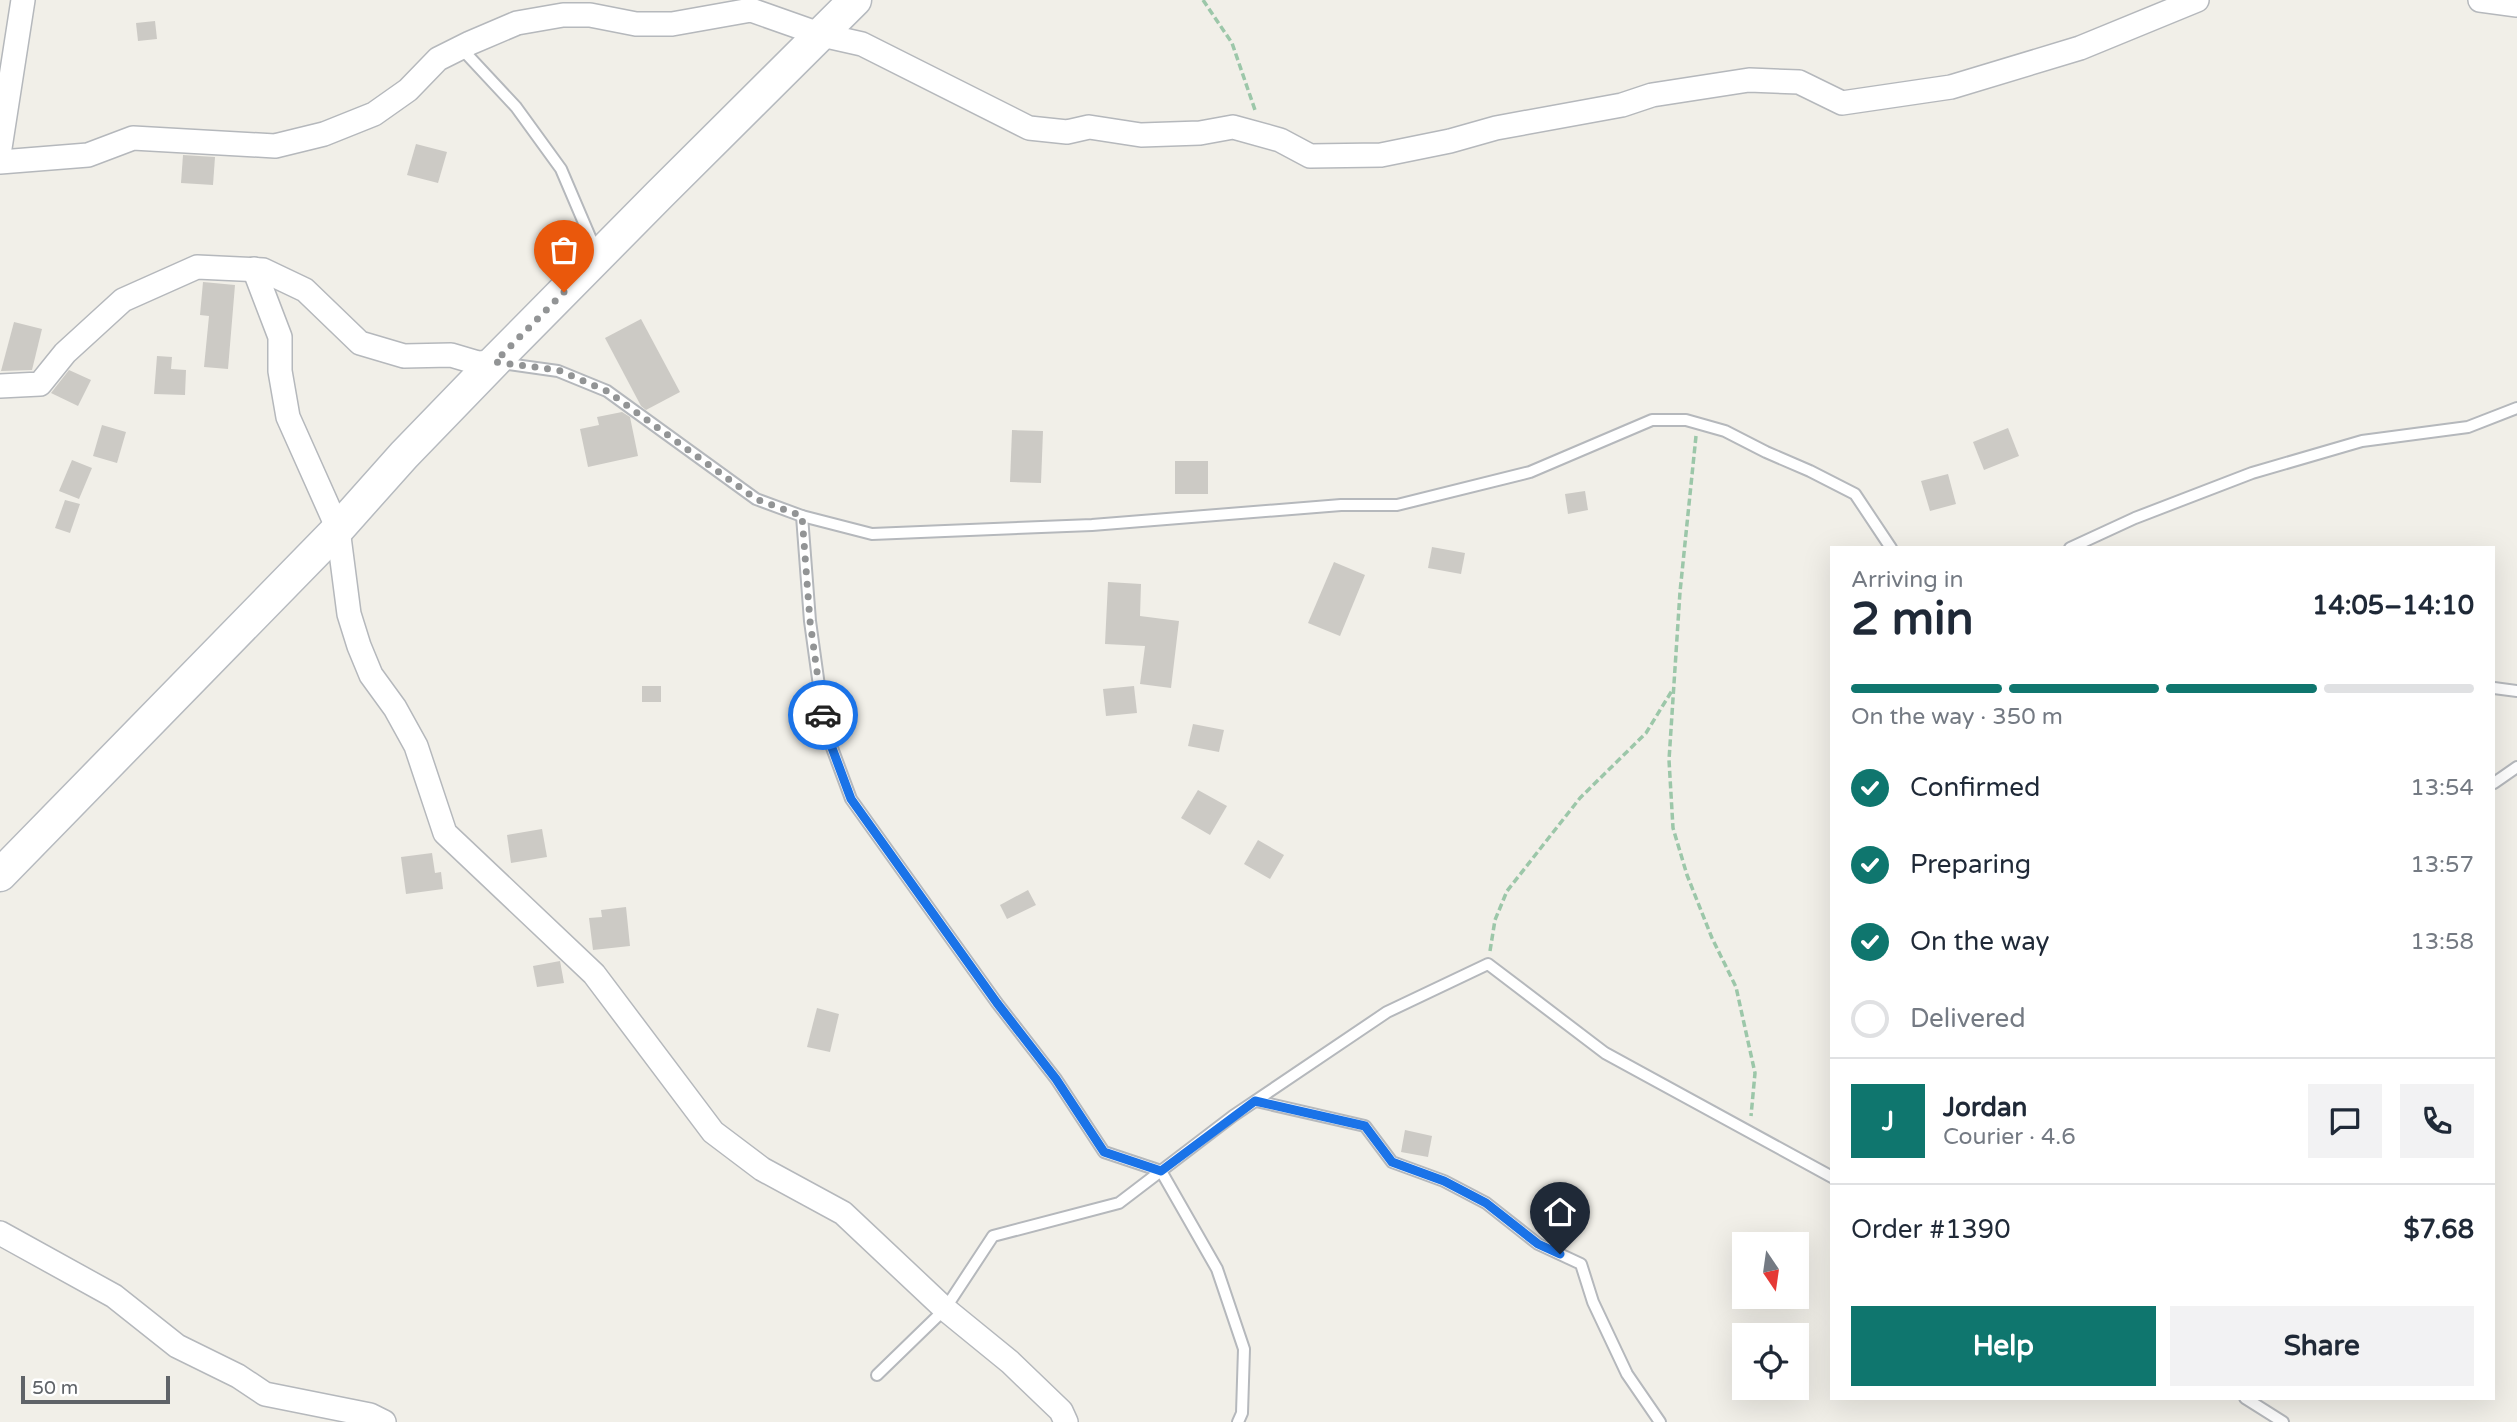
<!DOCTYPE html>
<meta charset="utf-8">
<style>
body{margin:0;font-family:"Varela Round",sans-serif;background:#f2f2f3;color:#1f2937;height:100vh;display:flex;flex-direction:column;font-size:26px;white-space:nowrap}
*{box-sizing:border-box;margin:0}
p{font-size:23px;color:#747a83}
.icon{flex:none;width:38px;height:38px;fill:none;stroke:currentColor;stroke-width:2;stroke-linecap:round;stroke-linejoin:round}
.map{position:relative;flex:1;overflow:hidden}
.drawer{position:absolute;left:1830px;top:546px;width:665px;height:854px;display:flex;flex-direction:column;background:#fff;border-radius:0px;box-shadow:0 7px 28px #0002}
.drawer>*{flex:none}
.needle{width:46px;rotate:167deg}
.tools{position:absolute;left:1732px;top:1232px;display:grid;gap:14px}
.tools a{display:grid;place-items:center;width:77px;height:77px;border-radius:0px;background:#fff;box-shadow:0 7px 28px #0002;font-size:35px}
.scale{position:absolute;left:21px;bottom:18px;width:149px;box-sizing:border-box;padding-left:7px;border:4px solid #5f6368;border-top:0;font-size:19px;line-height:24px;white-space:nowrap;color:#5f6368;-webkit-text-stroke:5px #fff;paint-order:stroke}
.pin{position:absolute;display:grid;place-items:center;width:60px;height:60px;color:#fff;margin:-72px -30px;border-radius:50% 50% 50% 0;rotate:-45deg;box-shadow:0 0 7px #0007}
.pin .icon{rotate:45deg}
.courier{position:absolute;display:grid;place-items:center;width:70px;height:70px;margin:-35px;border:5px solid #1a73e8;border-radius:50%;background:#fff;color:#222;box-shadow:0 2px 9px #0007}
.summary em{font-style:normal;font-weight:700}
.summary div{display:flex;flex-direction:column-reverse}
.summary{display:flex;align-items:center;justify-content:space-between;height:119px;padding:0 21px}
h1{font-size:46px;font-weight:700;line-height:52px}
.bar{display:grid;grid-template-columns:repeat(4,1fr);gap:10px 7px;align-content:center;height:84px;padding:0 21px}
.bar i{height:9px;border-radius:5px;background:#e0e1e3}
.bar .active{background:#0f766e}
.bar p{grid-column:span 4}
.line{display:flex;align-items:center;gap:18px;padding:0 21px;border-top:2px solid #e0e1e3}
.line div{flex:1}
.round{display:grid;place-items:center;flex:none;width:74px;height:74px;border-radius:0px;background:#f2f2f3}
ol{padding:0 21px;list-style:none}
li{display:flex;align-items:center;gap:21px;height:77px}
li p{margin-inline-start:auto}
li .icon{padding:7px;border-radius:50%;background:#0f766e;color:#fff;stroke-width:4}
li:last-child{color:#747a83}
li i{width:38px;height:38px;border:4px solid #e0e1e3;border-radius:50%}
.cta{display:flex;gap:14px;margin-top:auto;padding:14px 21px}
.cta a{flex:1;height:80px;border-radius:0px;background:#0f766e;color:#fff;font-size:28px;font-weight:700;line-height:80px;text-align:center}
.cta a+a{background:#f2f2f3;color:#1f2937}
.map>svg:first-child{display:block}
.building{fill:#cccac5}
.lines{fill:none;stroke-linecap:round;stroke-linejoin:round}
.lane-casing{stroke:#b5b8bc;stroke-width:14}
.street-casing{stroke:#b5b8bc;stroke-width:26}
.secondary-casing{stroke:#b6babf;stroke-width:35}
.path{stroke:#9cc7a9;stroke-width:3.5;stroke-dasharray:7 3.5;stroke-linecap:butt}
.lane{stroke:#fff;stroke-width:10}
.street{stroke:#fff;stroke-width:23}
.secondary{stroke:#fff;stroke-width:32}
.done{stroke:#929495;stroke-width:7;stroke-dasharray:0 12.6}
.route{stroke:#1a73e8;stroke-width:9}
</style>
<div class="map">
<svg width="2517" height="1422" viewBox="0 0 2517 1422">
<rect width="100%" height="100%" fill="#f1efe8"/>
<g class="building">
<path d="M155,21L157,39L138,41L136,23Z"/>
<path d="M416,144L447,152L438,183L407,175Z"/>
<path d="M183,155L215,157L213,185L181,183Z"/>
<path d="M203,282L235,285L228,369L204,367L209,316L200,315Z"/>
<path d="M641,319L680,392L646,410L641,406L605,338Z"/>
<path d="M14,322L42,329L32,370L1,371Z"/>
<path d="M157,356L172,357L171,369L186,370L185,395L154,394Z"/>
<path d="M69,370L91,380L78,406L51,393Z"/>
<path d="M622,412L630,417L638,456L588,467L580,429L599,425L597,417Z"/>
<path d="M102,425L126,432L117,463L93,456Z"/>
<path d="M2008,428L2019,456L1984,470L1973,442Z"/>
<path d="M1012,430L1043,431L1041,483L1010,482Z"/>
<path d="M72,460L92,468L79,499L59,491Z"/>
<rect x="1175" y="461" width="33" height="33"/>
<path d="M1948,474L1956,504L1930,511L1921,481Z"/>
<path d="M1585,491L1588,510L1568,514L1565,494Z"/>
<path d="M65,500L80,504L70,533L55,528Z"/>
<path d="M1432,547L1465,553L1461,574L1428,568Z"/>
<path d="M1334,562L1365,575L1340,636L1308,623Z"/>
<path d="M1108,582L1141,584L1140,616L1179,621L1171,688L1140,684L1145,646L1105,644Z"/>
<rect x="642" y="686" width="19" height="16"/>
<path d="M1134,686L1137,713L1106,716L1103,689Z"/>
<path d="M1193,724L1224,730L1219,752L1188,746Z"/>
<path d="M1198,790L1227,806L1210,835L1181,818Z"/>
<path d="M542,829L547,857L511,863L507,835Z"/>
<path d="M1258,840L1284,855L1270,879L1244,864Z"/>
<path d="M432,853L435,873L441,872L443,889L406,894L401,857Z"/>
<path d="M1028,890L1036,905L1007,919L1000,905Z"/>
<path d="M626,907L630,946L593,950L589,918L602,917L601,910Z"/>
<path d="M560,961L564,983L537,987L533,966Z"/>
<path d="M817,1008L839,1014L830,1052L807,1047Z"/>
<path d="M1405,1130L1432,1136L1428,1157L1401,1152Z"/>
</g>
<g class="lines">
<defs>
<g id="lane">
<path d="M461,48L516,107L561,169L596,251"/>
<path d="M501,363L558,371L607,391L756,499L802,516L872,534L1092,525L1341,505H1397L1530,472L1652,420H1686L1725,431L1766,452L1810,471L1855,494L1891,548"/>
<path d="M802,516L810,621L825,729L851,799L997,1003L1056,1079L1104,1152L1161,1171L1217,1269L1244,1349L1242,1413L1238,1422"/>
<path d="M2070,548L2135,518L2252,473L2362,441L2468,427L2517,408"/>
<path d="M2494,688L2517,691"/>
<path d="M2494,783L2517,767"/>
<path d="M1256,1101L1365,1126L1392,1162L1444,1181L1486,1203L1538,1244L1581,1264L1593,1302L1627,1374L1660,1422"/>
<path d="M877,1375L945,1309L993,1236L1119,1203L1233,1116L1387,1012L1488,964L1605,1053L1832,1177"/>
<path d="M2245,1398L2283,1422"/>
</g>
<g id="street">
<path d="M2480,0L2517,5"/>
<path d="M0,148L23,0"/>
<path d="M0,162L88,155L133,138L275,146L324,134L374,114L408,90L438,59L470,43L517,23L563,15H590L636,24H672L751,10L822,35L862,44L1029,128L1067,132L1089,127L1141,135L1200,133L1233,127L1280,140L1310,156L1381,155L1450,141L1496,128L1622,105L1652,95L1749,80L1799,82L1842,103L1951,87L2080,48L2197,0"/>
<path d="M254,269L280,337V371L288,417L338,529L349,614L359,646L371,675L395,708L416,746L445,833L594,974L713,1132L762,1169L843,1213L945,1309L1010,1362L1061,1411L1066,1422"/>
<path d="M0,386L40,384L65,353L123,300L197,267L263,270L305,290L360,343L404,356L451,355L478,363L494,362"/>
<path d="M0,1233L114,1296L177,1346L238,1376L265,1394L370,1415L384,1422"/>
</g>
<path id="secondary" d="M0,875L338,529L404,455L494,362L659,195L855,0"/>
</defs>
<use href="#lane" class="lane-casing"/>
<use href="#street" class="street-casing"/>
<use href="#secondary" class="secondary-casing"/>
<g class="path">
<path d="M1203,0L1232,43L1255,110"/>
<path d="M1696,436L1680,592L1669,760L1673,828L1687,875L1712,938L1736,987L1755,1073L1751,1116"/>
<path d="M1490,951L1495,920L1507,891L1580,798L1646,733L1673,689"/>
</g>
<use href="#lane" class="lane"/>
<use href="#street" class="street"/>
<use href="#secondary" class="secondary"/>
</g>
<g class="lines">
<path class="done" d="M564,292L495,362L558,370L607,391L756,499L802,516L810,621L823,715"/>
<path class="route" d="M823,715L825,729L851,799L997,1003L1056,1079L1104,1152L1161,1171L1255,1101L1365,1126L1392,1162L1444,1181L1486,1203L1538,1244L1560,1254"/>
</g>
</svg>
<div class="tools">
<a><svg class="needle" viewBox="-14 -14 28 28"><path d="M0-13l5 13h-10z" fill="#e53935"/><path d="M0 13l5-13h-10z" fill="#747a83"/></svg></a>
<a><svg class="icon" aria-label="locate" viewBox="0 0 24 24"><circle cx="12" cy="12" r="6"/><path d="M12 2v4M12 18v4M2 12h4M18 12h4"/></svg></a>
</div>
<div class="scale">50 m</div>
<div class="pin" style="left:564px;top:292px;background:#ea580c"><svg class="icon" aria-label="bag" viewBox="0 0 24 24"><path d="M5 8h14l-1 12H6zM9 8a3 3 0 0 1 6 0"/></svg></div>
<div class="pin" style="left:1560px;top:1254px;background:#1f2937"><svg class="icon" aria-label="home" viewBox="0 0 24 24"><path d="M3 11l9-7 9 7M6 9v11h12V9"/></svg></div>
<div class="courier" style="left:823px;top:715px"><svg class="icon" aria-label="car" viewBox="0 0 24 24"><path d="M5 17H2v-5l4-1 3-4h7l3 4 3 1v5h-3M9 17h6M6 11h13"/><circle cx="7" cy="17" r="2"/><circle cx="17" cy="17" r="2"/></svg></div>
<section class="drawer">
<div class="summary"><div><h1>2 min</h1><p>Arriving in</p></div><em>14:05–14:10</em></div>
<div class="bar"><i class="active"></i><i class="active"></i><i class="active"></i><i></i><p>On the way · 350 m</p></div>
<ol>
<li><svg class="icon" aria-label="check" viewBox="0 0 24 24"><path d="M5 12l5 5 9-10"/></svg>Confirmed<p>13:54</p></li>
<li><svg class="icon" aria-label="check" viewBox="0 0 24 24"><path d="M5 12l5 5 9-10"/></svg>Preparing<p>13:57</p></li>
<li><svg class="icon" aria-label="check" viewBox="0 0 24 24"><path d="M5 12l5 5 9-10"/></svg>On the way<p>13:58</p></li>
<li><i></i>Delivered</li>
</ol>
<div class="line" style="height:126px"><b class="round" style="background:#0f766e;color:#fff">J</b><div><b>Jordan</b><p>Courier · 4.6</p></div><a class="round"><svg class="icon" aria-label="chat" viewBox="0 0 24 24"><path d="M4 5h16v11H9l-5 4z"/></svg></a><a class="round"><svg class="icon" aria-label="phone" viewBox="0 0 24 24"><path d="M5 4h4l2 5-3 2q2 4 5 5l2-3 5 2v4C11 20 4 13 5 4z"/></svg></a></div>
<div class="line" style="height:91px"><div>Order #1390</div><b>$7.68</b></div>
<div class="cta"><a>Help</a><a>Share</a></div>
</section>
</div>
